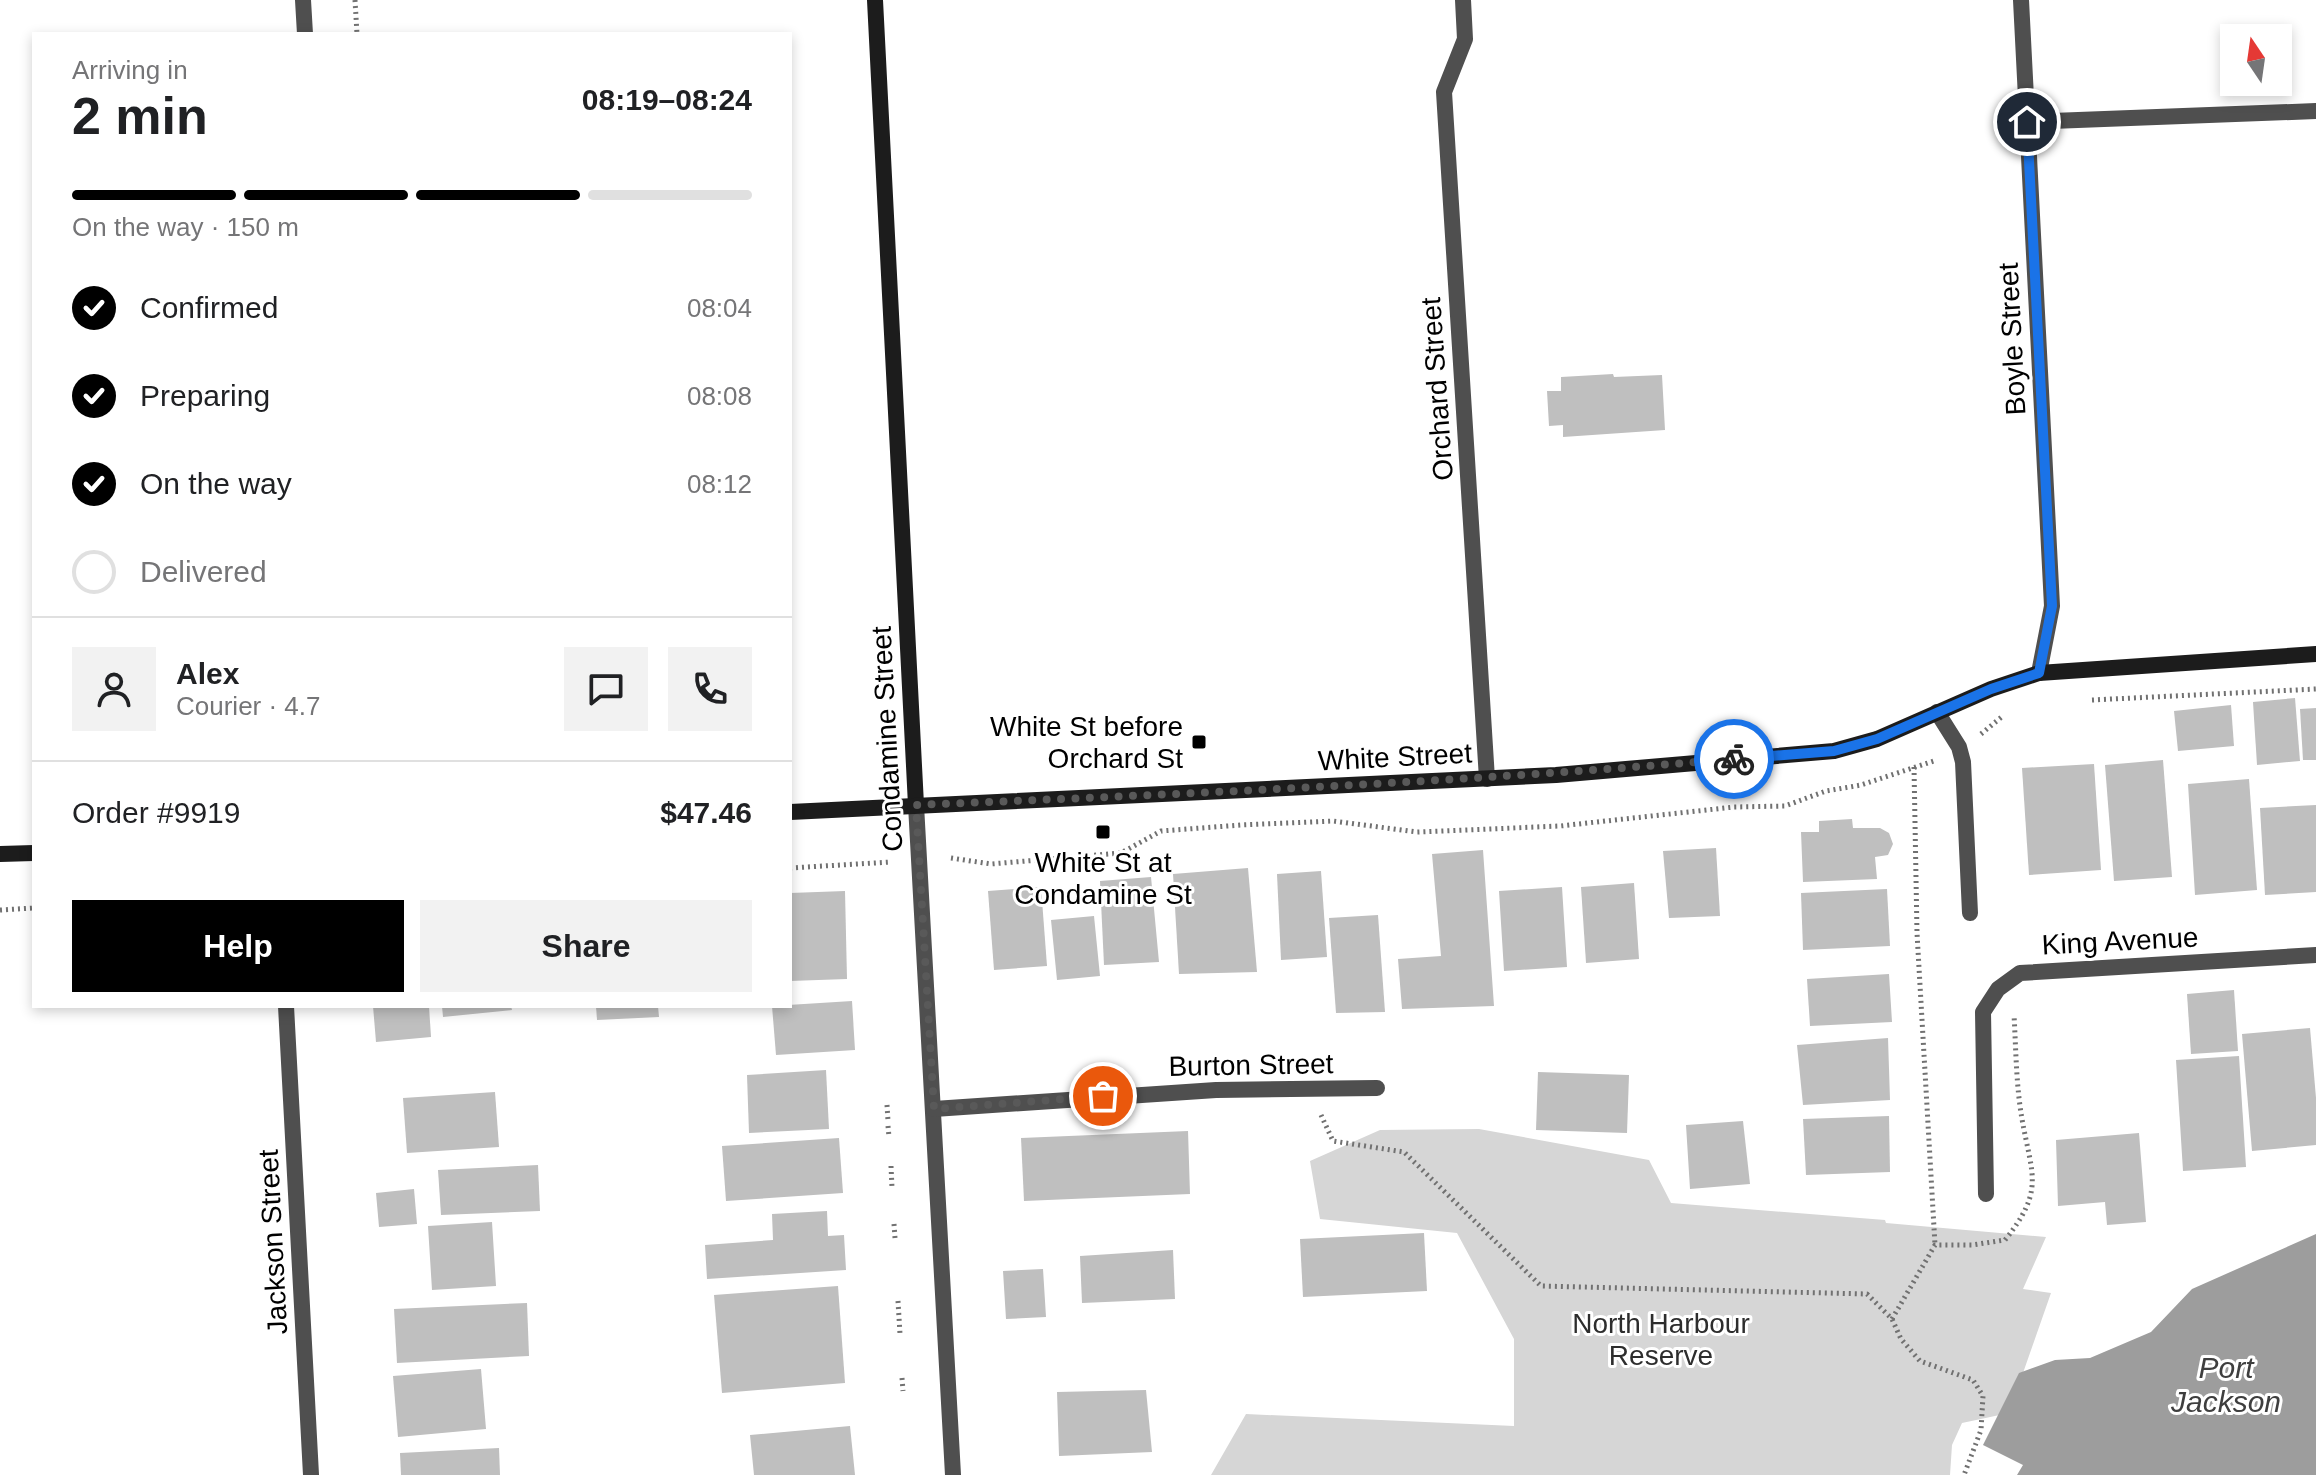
<!DOCTYPE html>
<meta charset="utf-8">
<style>
body{margin:0;font-family:Arial,sans-serif;background:#f2f2f2;color:#202124;height:100vh;display:flex;flex-direction:column;font-size:30px;white-space:nowrap}
*{box-sizing:border-box;margin:0}
p{font-size:26px;color:#757577}
.icon{flex:none;width:44px;height:44px;fill:none;stroke:currentColor;stroke-width:2;stroke-linecap:round;stroke-linejoin:round}
.map{position:relative;flex:1;overflow:hidden}
.sheet{position:absolute;left:32px;top:32px;width:760px;height:976px;display:flex;flex-direction:column;background:#fff;border-radius:0px;box-shadow:0 4px 12px #0003}
.sheet>*{flex:none}
.needle{width:52px;rotate:347deg}
.fabs{position:absolute;left:2220px;top:24px;display:grid;gap:16px}
.fabs a{display:grid;place-items:center;width:72px;height:72px;border-radius:0px;background:#fff;box-shadow:0 4px 12px #0003;font-size:40px}
.pin{position:absolute;display:grid;place-items:center;width:68px;height:68px;color:#fff;margin:-34px;border:4px solid #fff;border-radius:50%;box-shadow:0 2px 8px #0007}
.courier{position:absolute;display:grid;place-items:center;width:80px;height:80px;margin:-40px;border:6px solid #1a73e8;border-radius:50%;background:#fff;color:#222;box-shadow:0 2px 10px #0007}
.summary em{font-style:normal;font-weight:700}
.summary div{display:flex;flex-direction:column-reverse}
.summary{display:flex;align-items:center;justify-content:space-between;height:136px;padding:0 40px}
h1{font-size:52px;font-weight:700;line-height:60px}
.bar{display:grid;grid-template-columns:repeat(4,1fr);gap:12px 8px;align-content:center;height:96px;padding:0 40px}
.bar i{height:10px;border-radius:6px;background:#e0e0e0}
.bar .on{background:#000}
.bar p{grid-column:span 4}
.line{display:flex;align-items:center;gap:20px;padding:0 40px;border-top:2px solid #e0e0e0}
.line div{flex:1}
.round{display:grid;place-items:center;flex:none;width:84px;height:84px;border-radius:0px;background:#f2f2f2}
ol{padding:0 40px;list-style:none}
li{display:flex;align-items:center;gap:24px;height:88px}
li p{margin-inline-start:auto}
li .icon{padding:8px;border-radius:50%;background:#000;color:#fff;stroke-width:4}
li:last-child{color:#757577}
li i{width:44px;height:44px;border:4px solid #e0e0e0;border-radius:50%}
.cta{display:flex;gap:16px;margin-top:auto;padding:16px 40px}
.cta a{flex:1;height:92px;border-radius:0px;background:#000;color:#fff;font-size:32px;font-weight:700;line-height:92px;text-align:center}
.cta a+a{background:#f2f2f2;color:#202124}
.map>svg:first-child{display:block}
.green{fill:#d6d6d6}
.water{fill:#9d9d9d}
.building{fill:#bfbfbf}
.lines{fill:none;stroke-linecap:round;stroke-linejoin:round}
.path{stroke:#717171;stroke-width:5;stroke-dasharray:2 4;stroke-linecap:butt}
.lane{stroke:#4f4f4f;stroke-width:16}
.street{stroke:#4f4f4f;stroke-width:16}
.secondary{stroke:#1c1c1c;stroke-width:16}
.done{stroke:#595959;stroke-width:8;stroke-dasharray:0 14.4}
.route{stroke:#1a73e8;stroke-width:10}
.poi-dot{fill:#000;stroke:#fff;stroke-width:3}
.labels{text-anchor:middle;dominant-baseline:central;stroke-width:6;stroke-linejoin:round;paint-order:stroke}
.street-label{font-size:28px;fill:#000;stroke:#fff}
.poi-label{font-size:28px;fill:#000;stroke:#fff;text-anchor:end}
.park-label{font-size:28px;fill:#2d2d2d;stroke:#fff}
.water-label{font-size:30px;font-style:italic;fill:#3e3e3e;stroke:#fff}
</style>
<div class="map">
<svg width="2316" height="1475" viewBox="0 0 2316 1475">
<rect width="100%" height="100%" fill="#fff"/>
<path class="green" d="M1479,1129L1649,1160L1671,1203L1885,1220L1886,1223L2046,1237L2023,1289L2051,1293L2009,1413L1962,1423L1952,1445L1950,1475H1211L1246,1414L1514,1426V1339L1457,1233L1320,1219L1310,1161L1380,1130Z"/>
<path class="water" d="M2316,1234V1475H2017L2023,1465L1983,1445L2019,1373L2055,1360L2090,1358L2151,1332L2192,1289Z"/>
<g class="building">
<path d="M1613,374L1614,377L1662,375L1665,430L1563,437V425L1549,426L1547,391H1561V377Z"/>
<path d="M2295,698L2300,761L2257,765L2253,702Z"/>
<path d="M2231,705L2234,746L2178,751L2174,711Z"/>
<path d="M2316,708V760H2303L2300,709Z"/>
<path d="M2163,760L2172,877L2114,881L2105,765Z"/>
<path d="M2094,764L2101,870L2029,875L2022,768Z"/>
<path d="M2249,779L2257,890L2195,895L2188,784Z"/>
<path d="M2316,805V892L2265,895L2260,808Z"/>
<path d="M1852,819L1853,828H1880L1889,833L1893,844L1888,855L1875,857L1877,879L1803,882L1801,832H1819V821Z"/>
<path d="M1716,848L1720,916L1669,918L1663,851Z"/>
<path d="M1483,850L1494,1006L1402,1009L1398,959L1441,956L1432,854Z"/>
<path d="M1248,868L1257,972L1179,974L1173,874Z"/>
<path d="M1321,871L1327,957L1281,960L1277,874Z"/>
<path d="M1151,877L1159,962L1104,965L1100,881Z"/>
<path d="M1634,883L1639,959L1586,963L1581,887Z"/>
<path d="M1041,887L1047,966L994,970L988,891Z"/>
<path d="M1562,887L1567,967L1504,971L1499,891Z"/>
<path d="M1887,889L1890,946L1803,950L1801,893Z"/>
<path d="M845,891L847,979L790,981V893Z"/>
<path d="M1378,915L1385,1012L1336,1013L1329,918Z"/>
<path d="M1094,916L1100,976L1057,980L1051,920Z"/>
<path d="M1889,974L1892,1022L1810,1026L1807,979Z"/>
<path d="M2234,990L2238,1051L2191,1054L2187,994Z"/>
<path d="M852,1001L855,1050L776,1055L772,1006Z"/>
<path d="M373,1006H429L431,1037L376,1042Z"/>
<path d="M442,1006H511L512,1010L443,1017Z"/>
<path d="M596,1006H658L659,1017L597,1020Z"/>
<path d="M2310,1028L2316,1098V1145L2252,1151L2242,1034Z"/>
<path d="M1888,1038L1890,1100L1803,1105L1797,1045Z"/>
<path d="M2239,1056L2246,1167L2183,1171L2176,1060Z"/>
<path d="M826,1070L829,1129L749,1133L747,1075Z"/>
<path d="M1538,1072L1629,1075L1627,1133L1536,1130Z"/>
<path d="M495,1092L499,1147L407,1153L403,1098Z"/>
<path d="M1889,1116L1890,1172L1806,1175L1803,1119Z"/>
<path d="M1743,1121L1750,1184L1690,1189L1686,1125Z"/>
<path d="M1188,1131L1190,1194L1024,1201L1021,1138Z"/>
<path d="M2139,1133L2146,1222L2107,1225L2105,1202L2058,1206L2056,1140Z"/>
<path d="M839,1138L843,1193L726,1201L722,1146Z"/>
<path d="M538,1165L540,1211L441,1215L438,1170Z"/>
<path d="M414,1189L417,1224L379,1227L376,1193Z"/>
<path d="M827,1211L828,1236L844,1235L846,1270L707,1279L705,1245L773,1240L772,1214Z"/>
<path d="M492,1222L496,1286L432,1290L428,1226Z"/>
<path d="M1424,1233L1427,1291L1303,1297L1300,1239Z"/>
<path d="M1173,1250L1175,1299L1082,1303L1080,1256Z"/>
<path d="M1043,1269L1046,1317L1006,1319L1003,1271Z"/>
<path d="M838,1286L845,1383L722,1393L714,1295Z"/>
<path d="M527,1303L529,1356L397,1363L394,1309Z"/>
<path d="M481,1369L486,1429L398,1437L393,1376Z"/>
<path d="M1146,1390L1152,1452L1059,1456L1057,1392Z"/>
<path d="M850,1426L855,1475H754L750,1435Z"/>
<path d="M499,1448L500,1475H401L400,1453Z"/>
</g>
<g class="lines">
<g class="path">
<path d="M355,0L357,34"/>
<path d="M2092,700L2316,689"/>
<path d="M1981,734L2004,715"/>
<path d="M1914,767L1917,933L1935,1245"/>
<path d="M951,858L991,864L1121,853L1161,831L1241,825L1333,821L1417,832L1560,826L1734,807L1785,806L1826,791L1861,785L1934,761"/>
<path d="M790,868L891,862"/>
<path d="M0,910L34,908"/>
<path d="M887,1105L888,1121"/>
<path d="M1321,1115L1333,1141L1404,1152L1541,1286L1867,1294L1892,1319L1901,1339L1920,1361L1973,1380L1983,1396L1981,1430L1964,1475"/>
<path d="M888,1126L889,1137"/>
<path d="M891,1166L892,1188"/>
<path d="M894,1224L895,1238"/>
<path d="M898,1301L900,1334"/>
<path d="M1892,1319L1935,1245H1972L2005,1240C2045,1190 2032,1176 2022,1119C2016,1085 2016,1049 2014,1015"/>
<path d="M902,1378L903,1391"/>
</g>
<path class="lane" d="M2027,122L2316,111"/>
<g class="street">
<path d="M303,0L305,34"/>
<path d="M1463,0L1465,39L1444,92L1487,779"/>
<path d="M2021,0L2052,606L2039,673"/>
<path d="M1937,712L1959,747L1963,762L1970,913"/>
<path d="M916,805L953,1475"/>
<path d="M286,1006L311,1475"/>
<path d="M934,1109L1216,1090L1377,1088"/>
<path d="M1986,1194L1983,1012L1998,989L2020,973L2316,955"/>
</g>
<g class="secondary">
<path d="M875,0L916,805"/>
<path d="M790,812L1556,775L1834,751L1877,739L1991,689L2039,673L2316,654"/>
<path d="M0,854L34,853"/>
</g>
</g>
<g class="lines">
<path class="done" d="M1103,1096L934,1109L916,805C1189,794 1462,782 1734,759"/>
<path class="route" d="M1734,759L1834,751L1877,739L1991,689L2039,673L2052,606L2027,122"/>
</g>
<g class="poi-dot">
<rect x="1191" y="734" width="16" height="16" rx="4"/>
<rect x="1095" y="824" width="16" height="16" rx="4"/>
</g>
<g class="labels">
<g class="street-label">
<text transform="translate(2012 339) rotate(-93)">Boyle Street</text>
<text transform="translate(1437 389) rotate(-94)">Orchard Street</text>
<text transform="translate(887 739) rotate(-93)">Condamine Street</text>
<text transform="translate(1395 757) rotate(-3)">White Street</text>
<text transform="translate(2120 941) rotate(-3)">King Avenue</text>
<text transform="translate(1251 1065) rotate(-1)">Burton Street</text>
<text transform="translate(273 1242) rotate(-93)">Jackson Street</text>
</g>
<g class="poi-label">
<text x="1183" y="726">White St before<tspan x="1183" dy="32">Orchard St</tspan></text>
<text x="1103" y="862" text-anchor="middle">White St at<tspan x="1103" dy="32">Condamine St</tspan></text>
</g>
<g class="park-label">
<text x="1661" y="1323">North Harbour<tspan x="1661" dy="32">Reserve</tspan></text>
</g>
<g class="water-label">
<text x="2226" y="1367">Port<tspan x="2226" dy="34">Jackson</tspan></text>
</g>
</g>
</svg>
<div class="fabs">
<a><svg class="needle" viewBox="-14 -14 28 28"><path d="M0-13l5 13h-10z" fill="#e53935"/><path d="M0 13l5-13h-10z" fill="#757577"/></svg></a>
</div>
<div class="pin" style="left:1103px;top:1096px;background:#ea580c"><svg class="icon" aria-label="bag" viewBox="0 0 24 24"><path d="M5 8h14l-1 12H6zM9 8a3 3 0 0 1 6 0"/></svg></div>
<div class="pin" style="left:2027px;top:122px;background:#1f2937"><svg class="icon" aria-label="home" viewBox="0 0 24 24"><path d="M3 11l9-7 9 7M6 9v11h12V9"/></svg></div>
<div class="courier" style="left:1734px;top:759px"><svg class="icon" aria-label="bike" viewBox="0 0 24 24"><circle cx="6" cy="16" r="4"/><circle cx="18" cy="16" r="4"/><path d="M6 16l4-8h5l3 8M10 8l3 8H6M13 5h3"/></svg></div>
<section class="sheet">
<div class="summary"><div><h1>2 min</h1><p>Arriving in</p></div><em>08:19–08:24</em></div>
<div class="bar"><i class="on"></i><i class="on"></i><i class="on"></i><i></i><p>On the way · 150 m</p></div>
<ol>
<li><svg class="icon" aria-label="check" viewBox="0 0 24 24"><path d="M5 12l5 5 9-10"/></svg>Confirmed<p>08:04</p></li>
<li><svg class="icon" aria-label="check" viewBox="0 0 24 24"><path d="M5 12l5 5 9-10"/></svg>Preparing<p>08:08</p></li>
<li><svg class="icon" aria-label="check" viewBox="0 0 24 24"><path d="M5 12l5 5 9-10"/></svg>On the way<p>08:12</p></li>
<li><i></i>Delivered</li>
</ol>
<div class="line" style="height:144px"><a class="round"><svg class="icon" aria-label="person" viewBox="0 0 24 24"><circle cx="12" cy="8" r="4"/><path d="M4 21q1-7 8-7t8 7"/></svg></a><div><b>Alex</b><p>Courier · 4.7</p></div><a class="round"><svg class="icon" aria-label="chat" viewBox="0 0 24 24"><path d="M4 5h16v11H9l-5 4z"/></svg></a><a class="round"><svg class="icon" aria-label="phone" viewBox="0 0 24 24"><path d="M5 4h4l2 5-3 2q2 4 5 5l2-3 5 2v4C11 20 4 13 5 4z"/></svg></a></div>
<div class="line" style="height:104px"><div>Order #9919</div><b>$47.46</b></div>
<div class="cta"><a>Help</a><a>Share</a></div>
</section>
</div>
